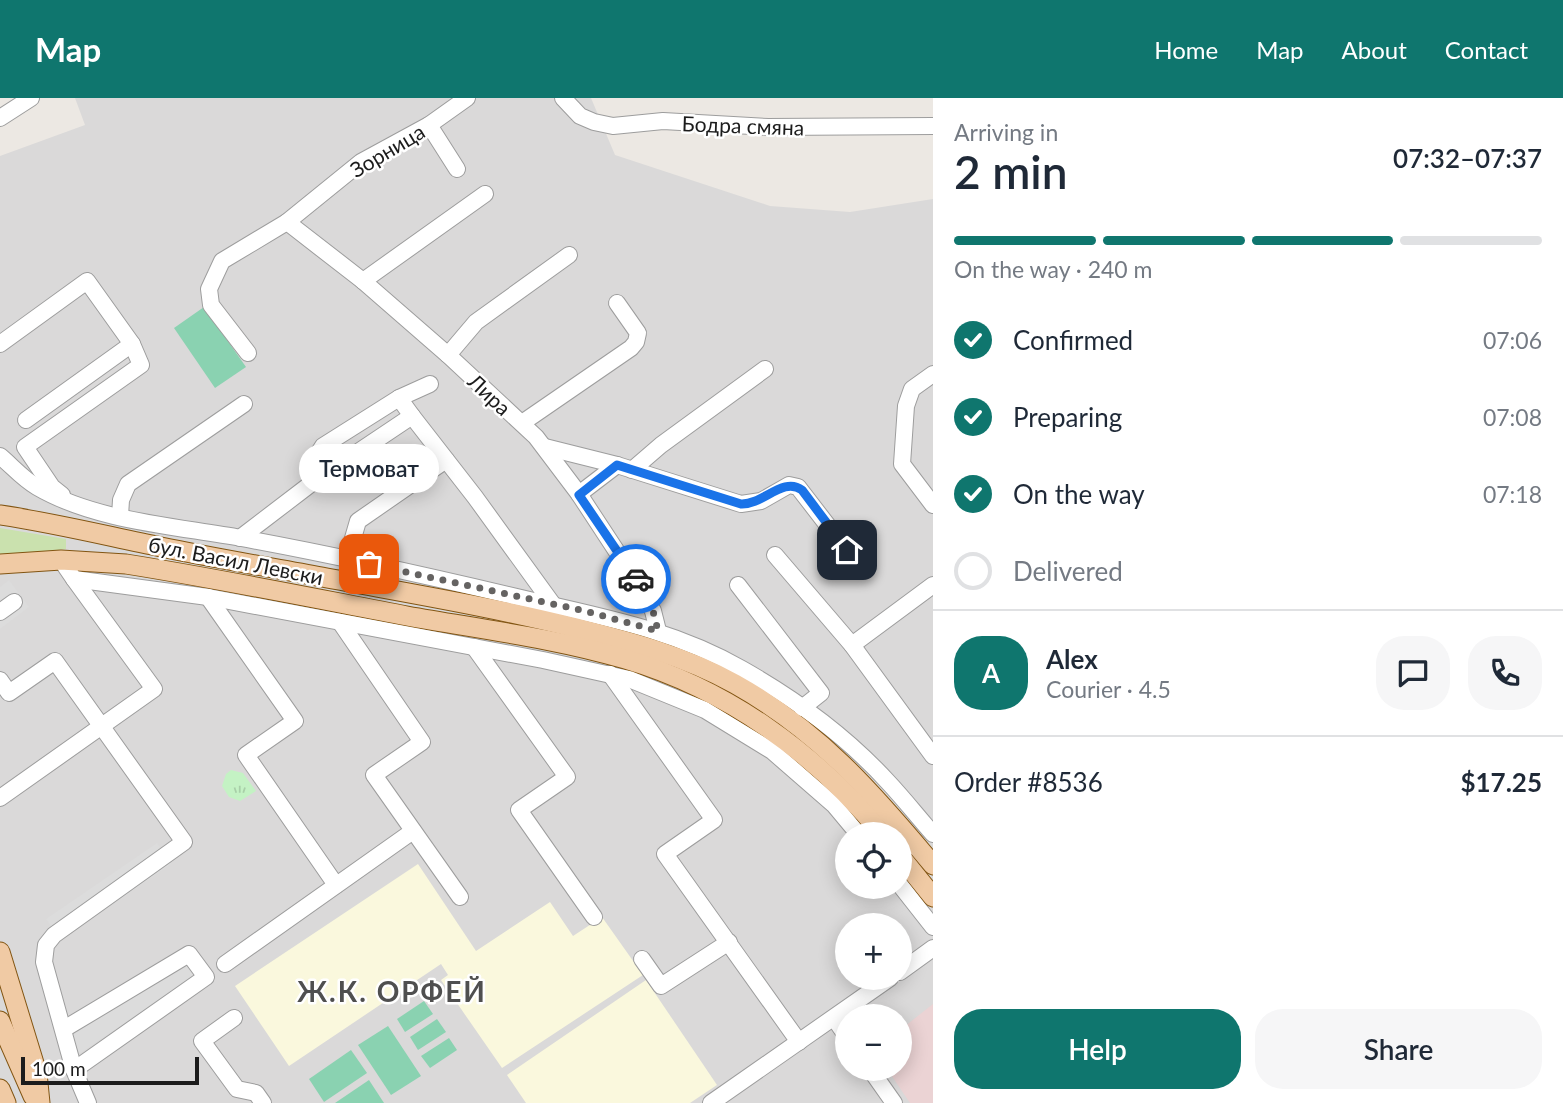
<!DOCTYPE html>
<meta charset="utf-8">
<style>
body{margin:0;font-family:Lato,sans-serif;background:#f6f6f7;color:#1f2937;height:100vh;display:flex;flex-direction:column;font-size:26px;white-space:nowrap}
*{box-sizing:border-box;margin:0}
p{font-size:23px;color:#747a83}
.icon{flex:none;width:38px;height:38px;fill:none;stroke:currentColor;stroke-width:2;stroke-linecap:round;stroke-linejoin:round}
.map{position:relative;flex:1;overflow:hidden}
.drawer{display:flex;flex-direction:column;background:#fff;width:630px}
.drawer>*{flex:none}
.tools{position:absolute;left:835px;top:724px;display:grid;gap:14px}
.tools a{display:grid;place-items:center;width:77px;height:77px;border-radius:50%;background:#fff;box-shadow:0 4px 18px #0003;font-size:35px}
.scale{position:absolute;left:21px;bottom:18px;width:178px;box-sizing:border-box;padding-left:7px;border:4px solid #1c1c1c;border-top:0;font-size:19px;line-height:24px;white-space:nowrap;color:#1c1c1c;-webkit-text-stroke:5px #fff;paint-order:stroke}
.pin{position:absolute;display:grid;place-items:center;width:60px;height:60px;color:#fff;margin:-30px;border-radius:14px;box-shadow:0 4px 10px #0006}
.courier{position:absolute;display:grid;place-items:center;width:70px;height:70px;margin:-35px;border:5px solid #1a73e8;border-radius:50%;background:#fff;color:#222;box-shadow:0 2px 9px #0007}
.bubble{position:absolute;height:49px;border-radius:24px;background:#fff;box-shadow:0 4px 18px #0003;font-size:23px;font-weight:600;line-height:49px;text-align:center}
.summary em{font-style:normal;font-weight:600}
.summary div{display:flex;flex-direction:column-reverse}
.summary{display:flex;align-items:center;justify-content:space-between;height:119px;padding:0 21px}
h1{font-size:46px;font-weight:600;line-height:52px}
.bar{display:grid;grid-template-columns:repeat(4,1fr);gap:10px 7px;align-content:center;height:84px;padding:0 21px}
.bar i{height:9px;border-radius:5px;background:#e0e1e3}
.bar .selected{background:#0f766e}
.bar p{grid-column:span 4}
.line{display:flex;align-items:center;gap:18px;padding:0 21px;border-top:2px solid #e0e1e3}
.line div{flex:1}
.round{display:grid;place-items:center;flex:none;width:74px;height:74px;border-radius:28px;background:#f6f6f7}
ol{padding:0 21px;list-style:none}
li{display:flex;align-items:center;gap:21px;height:77px}
li p{margin-inline-start:auto}
li .icon{padding:7px;border-radius:50%;background:#0f766e;color:#fff;stroke-width:4}
li:last-child{color:#747a83}
li i{width:38px;height:38px;border:4px solid #e0e1e3;border-radius:50%}
.primary-button{display:flex;gap:14px;margin-top:auto;padding:14px 21px}
.primary-button a{flex:1;height:80px;border-radius:28px;background:#0f766e;color:#fff;font-size:28px;font-weight:600;line-height:80px;text-align:center}
.primary-button a+a{background:#f6f6f7;color:#1f2937}
header{display:flex;align-items:center;gap:42px;box-sizing:border-box;height:98px;padding:0 35px;background:#0f766e;color:#fff}
header strong{font-size:33px}
nav{display:flex;gap:38px;margin-inline-start:auto;font-size:24px}
main{display:flex;flex:1;min-height:0}
.map>svg:first-child{display:block}
.residential{fill:#dad9d9;fill-rule:evenodd}
.commercial{fill:#ebd3d4}
.education{fill:#faf8dd}
.grass{fill:#cae1ae}
.park{fill:url(#park-tufts)}
.pitch{fill:#8ad2b1}
.parking{fill:#dcdcdc}
.lines{fill:none;stroke-linecap:round;stroke-linejoin:round}
.minor-casing{stroke:#9d9d9d;stroke-width:18}
.major-casing{stroke:#825512;stroke-width:21}
.minor{stroke:#fff;stroke-width:16}
.major{stroke:#f0caa4;stroke-width:19}
.done{stroke:#656362;stroke-width:7;stroke-dasharray:0 12.6}
.route{stroke:#1a73e8;stroke-width:9}
.labels{text-anchor:middle;dominant-baseline:central;stroke-width:5;stroke-linejoin:round;paint-order:stroke}
.street-label{font-size:21px;fill:#1c1c1c;stroke:#fff}
.district-label{font-size:28px;font-weight:bold;letter-spacing:2px;fill:#4f4f4f;stroke:#fff}
</style>
<header>
<strong>Map</strong>
<nav><a>Home</a><a>Map</a><a>About</a><a>Contact</a></nav>
</header>
<main>
<div class="map">
<svg width="933" height="1005" viewBox="0 0 933 1005">
<defs>
<pattern id="park-tufts" width="24" height="20" patternUnits="userSpaceOnUse" patternTransform="scale(1.75)"><rect width="24" height="20" fill="#c4f2c4"/><path d="M3 7l-1-3M5 7V3M7 7l1-3M15 17l-1-3M17 17v-4M19 17l1-3" fill="none" stroke="#a8cfa8"/></pattern>
</defs>
<rect width="100%" height="100%" fill="#ece8e3"/>
<path class="residential" d="M75,0H591L615,57L770,108L850,114L933,101V1005H0V58L85,27ZM847,737H900V789H847ZM847,828H900V880H847ZM847,919H900V971H847Z"/>
<path class="commercial" d="M933,906V1005H910L887,971H900V932Z"/>
<g class="education">
<path d="M418,766L476,853L550,804L573,838L602,819L643,877L502,970L441,882L448,877L441,866L289,968L235,888Z"/>
<path d="M646,882L717,987L690,1005H526L507,977Z"/>
</g>
<path class="grass" d="M0,430L66,441V451L0,460Z"/>
<path class="park" d="M231,672L243,675L256,693L240,703L229,699L222,688L226,676Z"/>
<g class="pitch">
<path d="M204,209L246,269L215,290L174,230Z"/>
<path d="M424,903L433,916L405,934L397,921Z"/>
<path d="M437,921L446,934L418,952L410,939Z"/>
<path d="M388,928L421,978L391,997L358,947Z"/>
<path d="M449,940L457,952L430,970L421,958Z"/>
<path d="M351,952L367,975L324,1004L309,981Z"/>
<path d="M369,982L384,1005H335Z"/>
</g>
<g class="parking">
<path d="M9,482L29,509L0,531V489Z"/>
<path d="M157,745L171,766L61,842L46,821Z"/>
<path d="M189,856L202,874L71,961L64,931Z"/>
</g>
<g class="lines">
<defs>
<g id="minor">
<path d="M467,0L429,27L361,64L287,124L363,183L448,257L536,339L579,396L642,492L653,513L658,533"/>
<path d="M563,0L580,18L594,24L613,28L663,23L768,29L933,28"/>
<path d="M0,20L31,0"/>
<path d="M429,27L457,71"/>
<path d="M363,183L485,96"/>
<path d="M0,246L87,183L132,246L141,267L25,349L52,389L62,397"/>
<path d="M248,255L211,207L209,191L222,163L287,124"/>
<path d="M448,257L476,224L569,157"/>
<path d="M933,276L912,291L906,308L902,366L933,407"/>
<path d="M412,318L475,399L554,508"/>
<path d="M26,322L132,246"/>
<path d="M522,325L631,250L636,244L638,235L617,205"/>
<path d="M545,349L617,367L741,406L761,403L789,387L798,389L862,472"/>
<path d="M0,358C12,368 23,381 37,389C95,423 175,428 241,440C335,457 428,478 521,500C600,519 670,530 742,571C795,601 847,639 888,684C904,701 918,719 933,736"/>
<path d="M632,372L661,347L765,271"/>
<path d="M312,385L316,359L323,348L399,300L430,286"/>
<path d="M579,396L617,367"/>
<path d="M120,418L121,402L128,386L244,306"/>
<path d="M240,440L312,385L412,318L399,300"/>
<path d="M775,457L852,547L933,658"/>
<path d="M347,461L358,423L446,362"/>
<path d="M61,462L74,481L208,499L543,562L629,581L705,612L772,653L834,707L859,737"/>
<path d="M738,487L821,595L802,610"/>
<path d="M208,499L295,623L246,657L336,787"/>
<path d="M0,514L14,504"/>
<path d="M340,524L422,644L374,677L460,799"/>
<path d="M852,547L933,487"/>
<path d="M474,549L567,679L519,712L594,819"/>
<path d="M610,576L714,722L665,756L799,944"/>
<path d="M0,582L9,595L55,563L184,744L54,837L46,847L44,864L74,972L88,1005"/>
<path d="M0,700L154,591L74,481"/>
<path d="M900,787L933,829"/>
<path d="M642,861L661,888L729,844"/>
<path d="M225,866L413,733"/>
<path d="M900,874L933,850"/>
<path d="M234,920L202,943L237,991L256,995L263,1005"/>
<path d="M834,920L847,939"/>
<path d="M64,931L189,856L206,879L74,972"/>
<path d="M870,971L894,1005"/>
<path d="M711,1005L890,880"/>
</g>
<g id="major">
<path d="M0,417C54,425 107,438 161,449C214,460 268,469 322,479C407,495 492,509 576,530C631,544 685,558 735,586C819,633 872,694 933,767"/>
<path d="M0,466L61,462L126,466C220,481 313,500 407,518C479,531 554,540 625,561C727,591 816,655 883,737"/>
<path d="M900,758L933,799"/>
<path d="M0,854L37,975L40,1005"/>
<path d="M0,923L33,998"/>
<path d="M0,991L6,1005"/>
</g>
</defs>
<use href="#minor" class="minor-casing"/>
<use href="#major" class="major-casing"/>
<use href="#minor" class="minor"/>
<use href="#major" class="major"/>
</g>
<g class="lines">
<path class="done" d="M369,466L585,513L658,533L653,513L636,481"/>
<path class="route" d="M636,481L579,397L617,367L741,406C763,407 783,378 802,392L847,452"/>
</g>
<g class="labels">
<g class="street-label">
<text transform="translate(743 27) rotate(2)">Бодра смяна</text>
<text transform="translate(387 52) rotate(-31)">Зорница</text>
<text transform="translate(490 296) rotate(43)">Лира</text>
<text transform="translate(236 462) rotate(11)">бул. Васил Левски</text>
</g>
<g class="district-label">
<text x="392" y="893">Ж.К. ОРФЕЙ</text>
</g>
</g>
</svg>
<div class="tools">
<a><svg class="icon" aria-label="locate" viewBox="0 0 24 24"><circle cx="12" cy="12" r="6"/><path d="M12 2v4M12 18v4M2 12h4M18 12h4"/></svg></a>
<a>+</a>
<a>−</a>
</div>
<div class="scale">100 m</div>
<div class="pin" style="left:369px;top:466px;background:#ea580c"><svg class="icon" aria-label="bag" viewBox="0 0 24 24"><path d="M5 8h14l-1 12H6zM9 8a3 3 0 0 1 6 0"/></svg></div>
<div class="pin" style="left:847px;top:452px;background:#1f2937"><svg class="icon" aria-label="home" viewBox="0 0 24 24"><path d="M3 11l9-7 9 7M6 9v11h12V9"/></svg></div>
<div class="courier" style="left:636px;top:481px"><svg class="icon" aria-label="car" viewBox="0 0 24 24"><path d="M5 17H2v-5l4-1 3-4h7l3 4 3 1v5h-3M9 17h6M6 11h13"/><circle cx="7" cy="17" r="2"/><circle cx="17" cy="17" r="2"/></svg></div>
<div class="bubble" style="left:299px;top:346px;width:140px">Термоват</div>
</div>
<section class="drawer">
<div class="summary"><div><h1>2 min</h1><p>Arriving in</p></div><em>07:32–07:37</em></div>
<div class="bar"><i class="selected"></i><i class="selected"></i><i class="selected"></i><i></i><p>On the way · 240 m</p></div>
<ol>
<li><svg class="icon" aria-label="check" viewBox="0 0 24 24"><path d="M5 12l5 5 9-10"/></svg>Confirmed<p>07:06</p></li>
<li><svg class="icon" aria-label="check" viewBox="0 0 24 24"><path d="M5 12l5 5 9-10"/></svg>Preparing<p>07:08</p></li>
<li><svg class="icon" aria-label="check" viewBox="0 0 24 24"><path d="M5 12l5 5 9-10"/></svg>On the way<p>07:18</p></li>
<li><i></i>Delivered</li>
</ol>
<div class="line" style="height:126px"><b class="round" style="background:#0f766e;color:#fff">A</b><div><b>Alex</b><p>Courier · 4.5</p></div><a class="round"><svg class="icon" aria-label="chat" viewBox="0 0 24 24"><path d="M4 5h16v11H9l-5 4z"/></svg></a><a class="round"><svg class="icon" aria-label="phone" viewBox="0 0 24 24"><path d="M5 4h4l2 5-3 2q2 4 5 5l2-3 5 2v4C11 20 4 13 5 4z"/></svg></a></div>
<div class="line" style="height:91px"><div>Order #8536</div><b>$17.25</b></div>
<div class="primary-button"><a>Help</a><a>Share</a></div>
</section>
</main>
